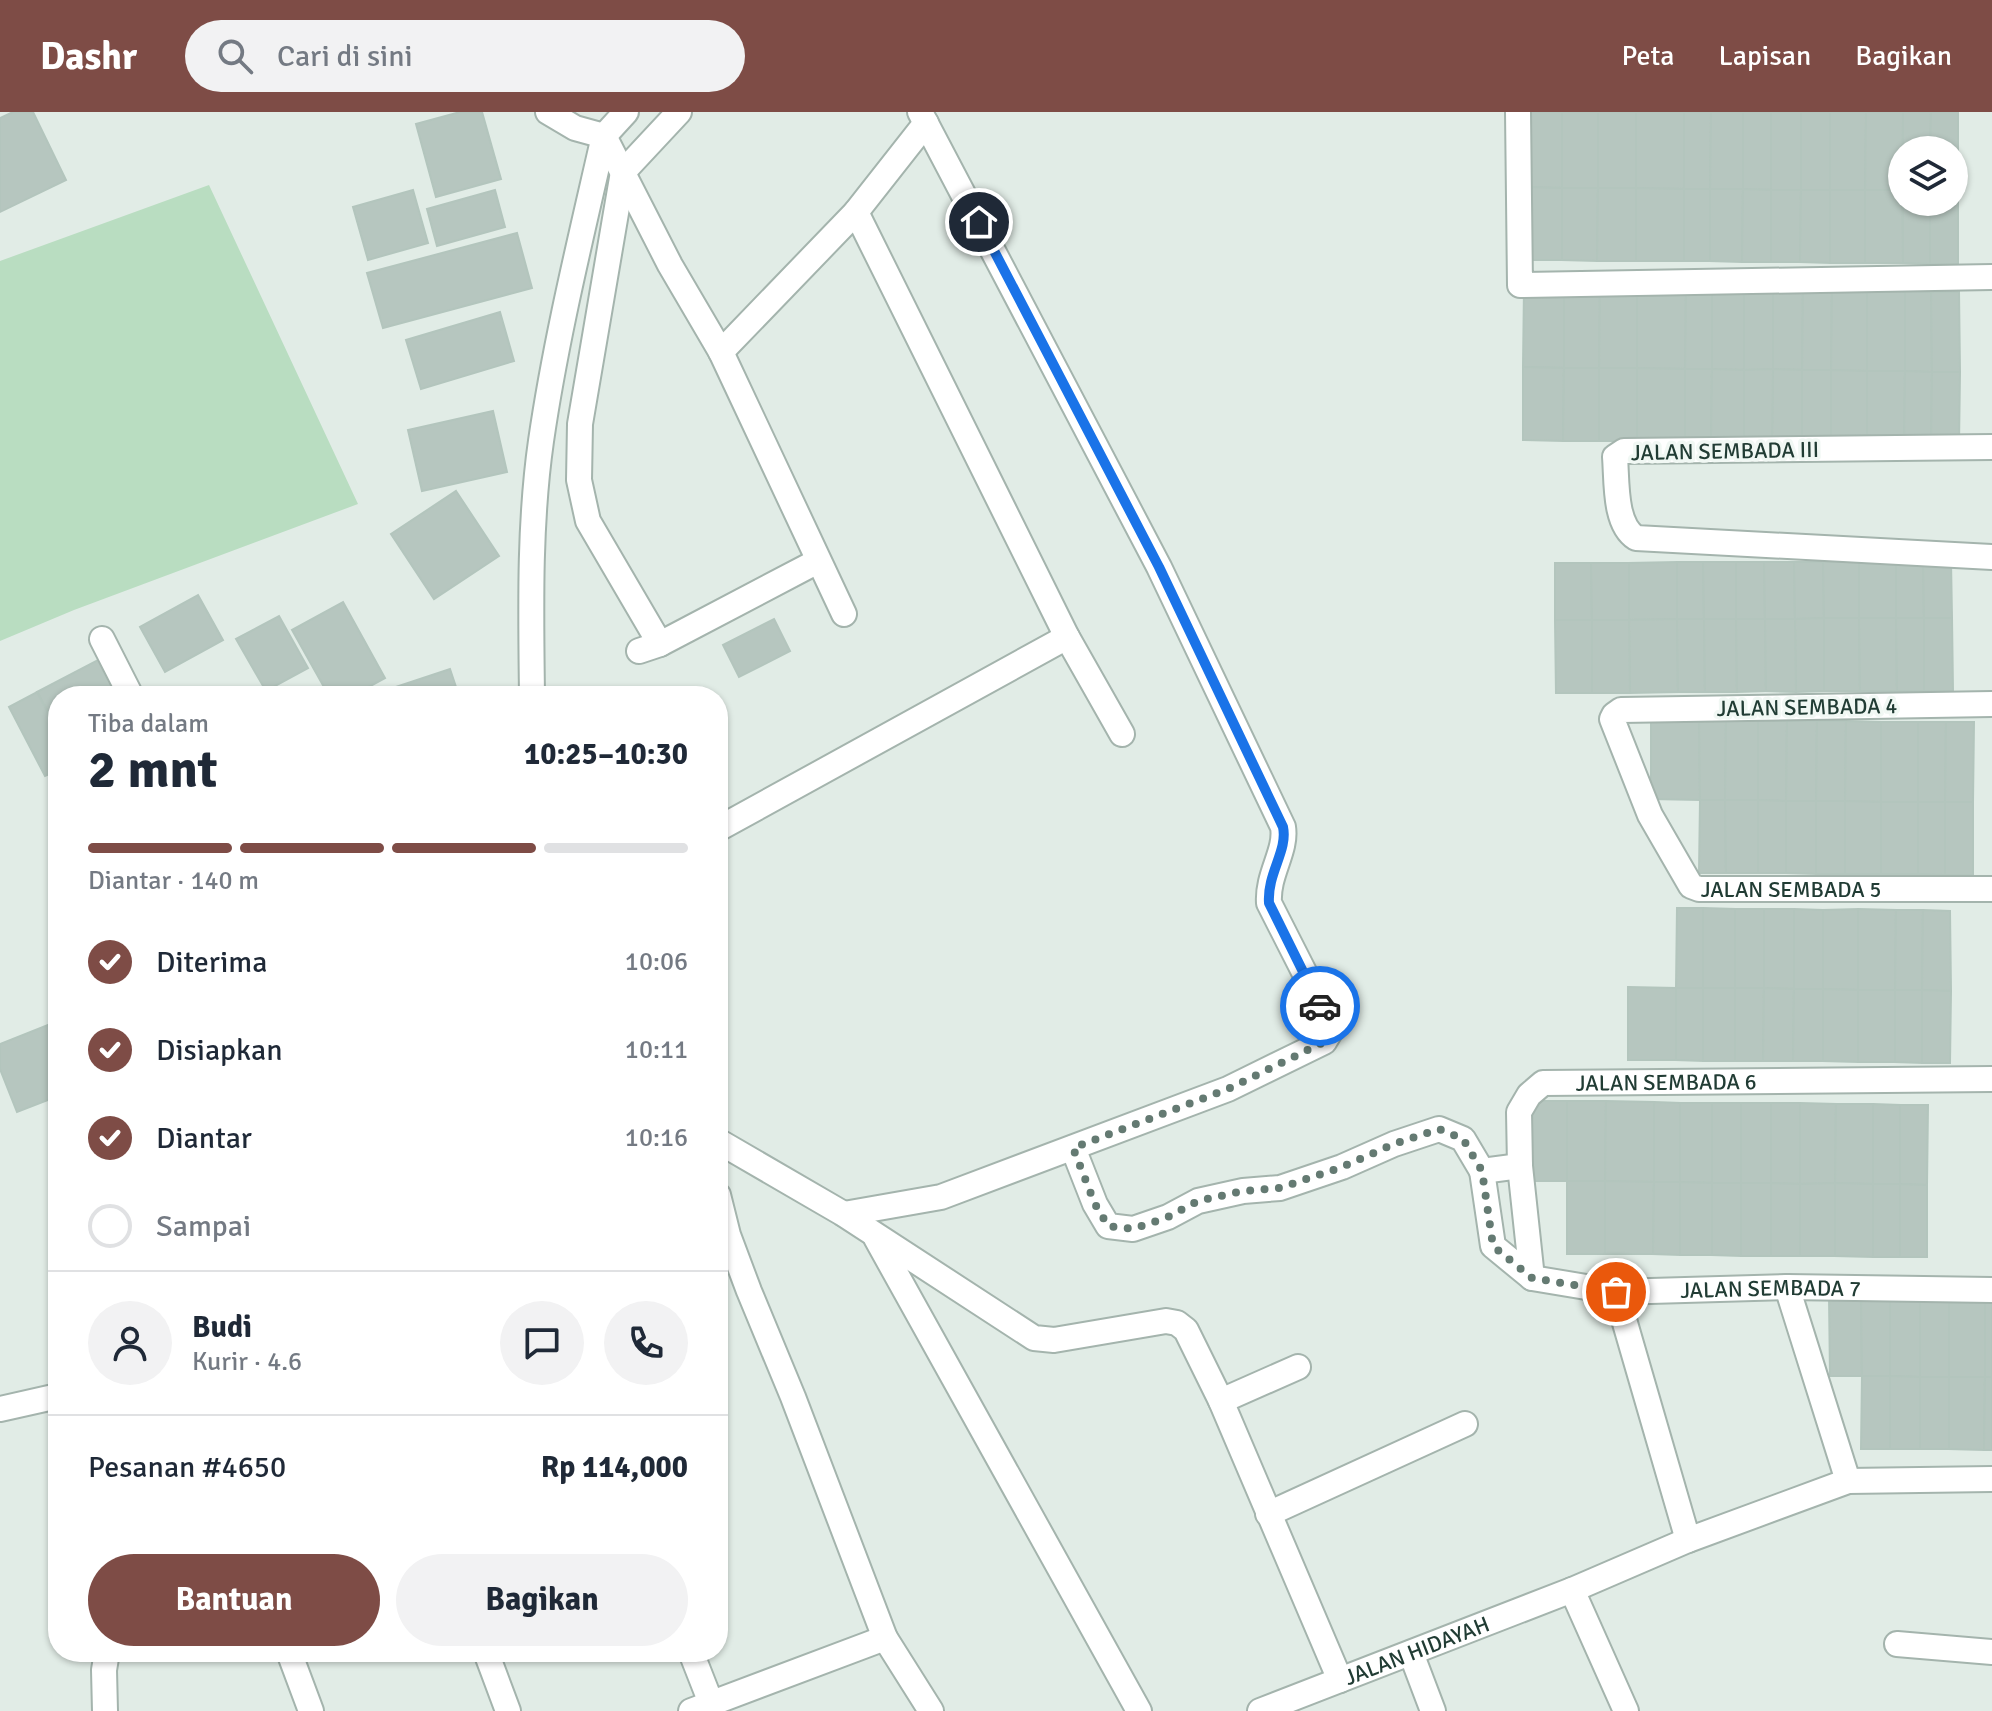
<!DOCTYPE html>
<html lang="id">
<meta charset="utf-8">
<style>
body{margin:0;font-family:Signika,sans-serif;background:#f2f2f3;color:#1f2937;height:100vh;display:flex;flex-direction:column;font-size:30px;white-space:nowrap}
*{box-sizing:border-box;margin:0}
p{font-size:26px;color:#747a83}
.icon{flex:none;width:44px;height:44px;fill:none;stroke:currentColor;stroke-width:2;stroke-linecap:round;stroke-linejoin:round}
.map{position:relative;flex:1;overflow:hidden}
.sheet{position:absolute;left:48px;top:574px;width:680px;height:976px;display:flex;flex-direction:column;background:#fff;border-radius:32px;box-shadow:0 2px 6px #0004}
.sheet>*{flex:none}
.buttons{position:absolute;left:1888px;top:24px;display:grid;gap:16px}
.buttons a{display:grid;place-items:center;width:80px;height:80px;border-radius:50%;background:#fff;box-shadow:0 2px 6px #0004;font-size:40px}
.pin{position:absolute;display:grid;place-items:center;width:68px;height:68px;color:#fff;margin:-34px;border:4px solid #fff;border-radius:50%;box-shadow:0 2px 8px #0007}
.courier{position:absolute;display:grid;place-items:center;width:80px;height:80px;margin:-40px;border:6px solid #1a73e8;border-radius:50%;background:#fff;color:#222;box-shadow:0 2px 10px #0007}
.headline em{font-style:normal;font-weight:700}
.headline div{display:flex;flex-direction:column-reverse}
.headline{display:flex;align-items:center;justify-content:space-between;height:136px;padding:0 40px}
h1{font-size:52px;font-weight:700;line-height:60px}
.bar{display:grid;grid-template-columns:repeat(4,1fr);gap:12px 8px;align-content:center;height:96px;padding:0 40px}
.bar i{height:10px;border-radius:6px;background:#e0e1e3}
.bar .current{background:#7e4c46}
.bar p{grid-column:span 4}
.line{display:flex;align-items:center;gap:20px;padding:0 40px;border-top:2px solid #e0e1e3}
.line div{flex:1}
.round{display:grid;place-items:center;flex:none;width:84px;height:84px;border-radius:42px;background:#f2f2f3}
ol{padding:0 40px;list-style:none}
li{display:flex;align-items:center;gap:24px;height:88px}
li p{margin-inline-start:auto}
li .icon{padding:8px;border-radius:50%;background:#7e4c46;color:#fff;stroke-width:4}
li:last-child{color:#747a83}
li i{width:44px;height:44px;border:4px solid #e0e1e3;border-radius:50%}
.button{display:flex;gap:16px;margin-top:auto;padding:16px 40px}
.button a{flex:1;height:92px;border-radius:48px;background:#7e4c46;color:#fff;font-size:32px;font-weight:700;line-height:92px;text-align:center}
.button a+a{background:#f2f2f3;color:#1f2937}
header{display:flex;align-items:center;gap:48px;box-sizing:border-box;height:112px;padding:0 40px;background:#7e4c46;color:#fff}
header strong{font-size:38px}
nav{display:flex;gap:44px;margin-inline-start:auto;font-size:28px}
.search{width:560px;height:72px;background:#f2f2f3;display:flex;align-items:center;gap:20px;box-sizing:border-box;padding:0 28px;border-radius:44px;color:#747a83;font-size:30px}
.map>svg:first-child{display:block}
.green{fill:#b9ddc1}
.building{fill:#b6c6bf;stroke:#b3c5bd;stroke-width:2}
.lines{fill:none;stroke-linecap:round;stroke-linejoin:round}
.minor-casing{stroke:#a4b4ad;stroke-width:28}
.minor{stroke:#fff;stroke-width:24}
.done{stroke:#647a72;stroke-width:8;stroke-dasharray:0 14.4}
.route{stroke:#1a73e8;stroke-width:10}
.labels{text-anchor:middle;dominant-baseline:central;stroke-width:7;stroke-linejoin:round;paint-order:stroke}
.street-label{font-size:22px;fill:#213c34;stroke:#f1f8f4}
</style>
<header>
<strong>Dashr</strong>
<div class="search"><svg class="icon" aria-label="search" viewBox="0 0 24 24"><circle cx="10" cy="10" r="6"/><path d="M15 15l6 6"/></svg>Cari di sini</div>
<nav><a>Peta</a><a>Lapisan</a><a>Bagikan</a></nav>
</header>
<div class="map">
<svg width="1992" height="1599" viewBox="0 0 1992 1599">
<rect width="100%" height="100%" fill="#e1ece6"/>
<path class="green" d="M209,73L358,392L74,498L0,529V149Z"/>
<g class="building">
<path d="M13,0H33L66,68L0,100V6Z"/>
<path d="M460,0H482L501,67L436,85L416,12Z"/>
<path d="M1522,0H1562V76L1522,75Z"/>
<rect x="1562" y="0" width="36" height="76"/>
<rect x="1598" y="0" width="38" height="76"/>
<path d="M1636,0H1684V77L1636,76Z"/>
<path d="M1684,0H1711L1710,77H1684Z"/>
<path d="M1711,0H1743V77H1710Z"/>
<path d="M1743,0H1771V78L1743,77Z"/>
<rect x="1771" y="0" width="30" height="78"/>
<rect x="1801" y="0" width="29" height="78"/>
<path d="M1830,0H1866L1865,78H1830Z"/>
<path d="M1866,0H1903L1902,78H1865Z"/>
<path d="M1903,0H1931L1930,38H1903Z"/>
<path d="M1931,0H1958V79H1954V38H1930Z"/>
<path d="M1522,75L1562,76V148H1522Z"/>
<path d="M1562,76H1598L1597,149L1562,148Z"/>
<path d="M1598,76H1636V149H1597Z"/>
<path d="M1636,76L1684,77V149H1636Z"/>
<rect x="1684" y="77" width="26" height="72"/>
<path d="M1710,77H1743L1742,150L1710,149Z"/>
<path d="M1743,77L1771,78V150H1742Z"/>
<path d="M413,78L428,131L368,148L353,95Z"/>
<path d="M495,78L505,115L437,134L427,97Z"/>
<path d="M1771,78H1801L1800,150H1771Z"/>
<path d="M1801,78H1830V151L1800,150Z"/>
<rect x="1830" y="78" width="35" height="73"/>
<path d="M1865,78H1902L1903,151H1865Z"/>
<path d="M1954,79H1958V152H1930V90H1954Z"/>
<path d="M1903,90H1930V152L1903,151Z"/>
<path d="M517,121L532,176L383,216L367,161Z"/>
<path d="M1524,176H1564V256L1523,255Z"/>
<path d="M1564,176H1600L1599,256H1564Z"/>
<path d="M1600,176L1637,177V256H1599Z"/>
<path d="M1637,177L1686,178L1685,257L1637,256Z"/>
<path d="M1712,177L1744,178V258L1712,257Z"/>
<path d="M1712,177V257H1685L1686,178Z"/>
<path d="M1744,178H1773V257L1744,258Z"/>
<path d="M1773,178H1803L1802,258L1773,257Z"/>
<path d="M1803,178L1832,179L1831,258H1802Z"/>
<path d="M1832,179H1867V259L1831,258Z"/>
<rect x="1867" y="179" width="38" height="80"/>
<path d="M1905,179L1931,180L1932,260L1905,259Z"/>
<path d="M1931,180H1959L1960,260H1932Z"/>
<path d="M500,200L514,249L421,277L406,228Z"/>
<path d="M1523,255L1564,256L1563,329L1523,328Z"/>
<path d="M1564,256H1599V329H1563Z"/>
<rect x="1599" y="256" width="38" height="73"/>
<path d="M1637,256L1685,257V329H1637Z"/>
<path d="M1685,257H1712L1711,330L1685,329Z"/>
<path d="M1712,257L1744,258V330H1711Z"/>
<path d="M1773,257L1802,258V331H1772Z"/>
<path d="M1773,257L1772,331L1744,330V258Z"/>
<rect x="1802" y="258" width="29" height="73"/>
<path d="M1831,258L1867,259V331H1831Z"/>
<path d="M1867,259H1905L1904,332L1867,331Z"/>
<path d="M1905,259L1932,260L1931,332H1904Z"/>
<path d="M1932,260H1960L1959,332H1931Z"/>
<path d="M493,299L507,360L422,379L408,318Z"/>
<path d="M456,379L499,444L434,487L391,422Z"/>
<path d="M1896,449V506H1859V450Z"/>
<path d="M1896,449H1923L1924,506H1896Z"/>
<path d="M1923,449H1951L1952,506H1924Z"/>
<path d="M1677,450H1703L1704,507H1677Z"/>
<path d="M1677,450V507L1629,508V451Z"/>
<path d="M1703,450H1736V507H1704Z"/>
<path d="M1736,450H1764L1765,507H1736Z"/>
<path d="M1764,450H1794L1795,507H1765Z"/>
<path d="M1794,450H1823L1824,506L1795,507Z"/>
<path d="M1823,450H1859V506H1824Z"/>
<path d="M1555,451H1591L1592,508H1555Z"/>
<path d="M1591,451H1629V508H1592Z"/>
<path d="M198,483L223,528L165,560L140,515Z"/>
<path d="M343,490L385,566L352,584H329L292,518Z"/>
<path d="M279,504L308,556L266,579L236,527Z"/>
<path d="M1824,506H1859L1860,579H1824Z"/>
<path d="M1824,506V579L1796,580L1795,507Z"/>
<path d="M1859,506H1896L1897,579H1860Z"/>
<path d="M1896,506H1924V579H1897Z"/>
<path d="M1924,506H1952L1953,579H1924Z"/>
<path d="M774,507L790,539L739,565L723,533Z"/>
<path d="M1677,507L1678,580L1630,581L1629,508Z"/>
<path d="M1677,507H1704L1705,580H1678Z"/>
<path d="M1704,507H1736L1737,580H1705Z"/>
<path d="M1736,507H1765L1766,579L1737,580Z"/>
<path d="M1765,507H1795L1796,580L1766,579Z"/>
<path d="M1555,508H1592V581H1556Z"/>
<path d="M1592,508H1629L1630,581H1592Z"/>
<path d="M98,548L117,584H58V619L37,580Z"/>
<path d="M450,557L459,584H392L390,577Z"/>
<path d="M37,580L58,619V658L45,664L9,595Z"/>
<path d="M1651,608H1699L1700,688L1651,687Z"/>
<path d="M1699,608H1726L1725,688H1700Z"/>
<path d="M1726,608L1758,609V688H1725Z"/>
<path d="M1758,609H1787L1786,689L1758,688Z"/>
<path d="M1787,609H1817L1816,689H1786Z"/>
<path d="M1817,609H1846L1845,689H1816Z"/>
<path d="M1846,609L1881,610V690L1845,689Z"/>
<rect x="1881" y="610" width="37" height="80"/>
<path d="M1918,610H1946L1945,690H1918Z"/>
<path d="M1946,610H1974L1973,690H1945Z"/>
<path d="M1700,688H1725L1726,761H1699Z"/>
<path d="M1725,688H1758V761H1726Z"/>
<path d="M1758,688L1786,689V761H1758Z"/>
<path d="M1786,689H1816V762L1786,761Z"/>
<rect x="1816" y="689" width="29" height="73"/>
<path d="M1845,689L1881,690V762H1845Z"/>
<rect x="1881" y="690" width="37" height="72"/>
<path d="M1918,690H1945V763L1918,762Z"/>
<rect x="1945" y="690" width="28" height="73"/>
<path d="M1677,796H1703V876H1676Z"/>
<path d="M1703,796L1735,797V876H1703Z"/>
<rect x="1735" y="797" width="29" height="79"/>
<path d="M1764,797H1794V877L1764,876Z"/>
<path d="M1794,797L1823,798V877H1794Z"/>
<path d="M1858,797L1896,798L1895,878H1858Z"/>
<path d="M1858,797V878L1823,877V798Z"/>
<path d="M1896,798H1923L1922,878H1895Z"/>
<path d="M1923,798L1950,799L1951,879L1922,878Z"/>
<path d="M1628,875L1676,876V948H1628Z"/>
<path d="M1676,876H1703V949L1676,948Z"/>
<rect x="1703" y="876" width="32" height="73"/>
<path d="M1735,876H1764L1763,949H1735Z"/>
<path d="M1764,876L1794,877L1793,949H1763Z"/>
<path d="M1794,877H1823V949H1793Z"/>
<path d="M1823,877L1858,878V950L1823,949Z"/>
<rect x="1858" y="878" width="37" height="72"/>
<path d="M1895,878H1922V951L1895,950Z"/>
<path d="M1922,878L1951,879L1950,951H1922Z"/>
<path d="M58,909V984L17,1000L0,957V932Z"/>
<path d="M1532,989H1567V1069H1531Z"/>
<path d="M1567,989H1606L1605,1069H1567Z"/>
<path d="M1606,989L1654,990V1070L1605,1069Z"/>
<path d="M1654,990L1680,991V1070H1654Z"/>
<path d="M1680,991H1712V1071L1680,1070Z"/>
<rect x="1712" y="991" width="29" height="80"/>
<rect x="1741" y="991" width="30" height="80"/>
<path d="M1771,991H1800V1072L1771,1071Z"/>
<path d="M1800,991L1836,992L1835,1071L1800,1072Z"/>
<path d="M1836,992H1873V1072L1835,1071Z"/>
<path d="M1873,992L1900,993V1072H1873Z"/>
<path d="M1900,993H1928L1927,1073L1900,1072Z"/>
<rect x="1567" y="1069" width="38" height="73"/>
<path d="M1605,1069L1654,1070L1653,1142H1605Z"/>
<path d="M1654,1070H1680V1143L1653,1142Z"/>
<path d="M1680,1070L1712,1071V1143H1680Z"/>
<path d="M1712,1071H1741V1144L1712,1143Z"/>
<rect x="1741" y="1071" width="30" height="73"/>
<path d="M1771,1071L1800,1072V1144H1771Z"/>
<path d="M1835,1071V1144H1800V1072Z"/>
<path d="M1835,1071L1873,1072V1145L1835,1144Z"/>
<rect x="1873" y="1072" width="27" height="73"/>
<path d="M1900,1072L1927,1073V1145H1900Z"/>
<path d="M1829,1184H1861L1862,1264H1830Z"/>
<path d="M1861,1184L1890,1185V1264H1862Z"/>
<path d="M1890,1185H1920V1265L1890,1264Z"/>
<rect x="1920" y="1185" width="29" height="80"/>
<path d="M1949,1185L1985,1186V1265H1949Z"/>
<rect x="1985" y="1186" width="7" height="79"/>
<path d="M1862,1264H1890V1337H1861Z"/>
<path d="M1890,1264L1920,1265V1337H1890Z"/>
<rect x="1920" y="1265" width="29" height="72"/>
<path d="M1949,1265H1985L1984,1338L1949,1337Z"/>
<path d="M1985,1265H1992V1338H1984Z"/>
</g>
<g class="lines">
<defs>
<g id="minor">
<path d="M548,0L575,16L604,24L670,153L721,240L844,502"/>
<path d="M1518,0L1520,173L1992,165"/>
<path d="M856,100L1067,525L1122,622"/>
<path d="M721,240L856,100L926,11"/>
<path d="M1992,335L1624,339L1615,345C1617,369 1614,412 1636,426L1992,445"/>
<path d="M102,527L131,584"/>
<path d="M660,532L588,409L579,368L580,312L623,60L679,0"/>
<path d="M639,539L660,532L818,449"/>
<path d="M532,584C531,499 529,413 541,329C556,226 581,125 604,24L626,0"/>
<path id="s1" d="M1992,592L1621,598L1614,603L1612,607L1650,703L1691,774L1699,777H1992"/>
<path d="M718,717L1067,525"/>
<path d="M718,1029L842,1101L1034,1226L1054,1228L1166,1209L1177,1211L1186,1218L1221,1289L1340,1568"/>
<path d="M1073,1036L1095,1092L1108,1114L1133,1117L1168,1105L1198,1089L1243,1079L1280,1076L1342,1055L1394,1032L1439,1017L1463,1027L1482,1059L1520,1054"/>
<path id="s2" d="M1482,1059L1493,1134L1532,1166L1616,1180L1787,1175L1992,1178"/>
<path d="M718,1083L728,1123L749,1179L793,1285L885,1526L931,1599"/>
<path d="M844,1102L941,1085L1228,977L1324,930L1330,920V911L1269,791C1267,762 1287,739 1283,715L1159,455L920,0"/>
<path d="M876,1126L1139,1599"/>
<path id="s3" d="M1532,1166L1520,1054L1519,1000L1529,983L1543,971L1992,967"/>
<path d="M1787,1175L1848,1369"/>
<path d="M1616,1180L1688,1428"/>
<path d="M1221,1289L1298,1255"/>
<path d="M0,1297L58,1284"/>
<path d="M1268,1402L1465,1312"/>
<path d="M1572,1478L1626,1599"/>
<path d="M1897,1532L1992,1540"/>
<path d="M289,1540L311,1599"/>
<path d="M486,1540L508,1599"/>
<path d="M691,1540L711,1591"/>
<path d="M1411,1541L1433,1599"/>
<path d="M105,1599L104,1558L107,1540"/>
<path d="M691,1599L885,1526"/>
<path id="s4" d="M1260,1599L1572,1478L1688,1428L1848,1369L1992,1367"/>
</g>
</defs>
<use href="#minor" class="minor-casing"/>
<use href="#minor" class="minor"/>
</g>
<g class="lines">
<path class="done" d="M1320,894C1328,908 1334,916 1324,930L1228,977L1073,1036L1095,1092L1108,1114L1133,1117L1168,1105L1198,1089L1243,1079L1280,1076L1342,1055L1394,1032L1439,1017L1463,1027L1482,1059L1493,1134L1532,1166L1616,1180"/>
<path class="route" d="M979,110L1159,455L1283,715C1288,739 1267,761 1269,791L1320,894"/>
</g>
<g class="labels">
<g class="street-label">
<text transform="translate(1725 339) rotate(-1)">JALAN SEMBADA III</text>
<text transform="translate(1807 595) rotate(-1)">JALAN SEMBADA 4</text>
<text stroke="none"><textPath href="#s1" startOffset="670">JALAN SEMBADA 5</textPath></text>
<text stroke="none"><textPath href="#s3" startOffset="328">JALAN SEMBADA 6</textPath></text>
<text stroke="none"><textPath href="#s2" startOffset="366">JALAN SEMBADA 7</textPath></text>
<text stroke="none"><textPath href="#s4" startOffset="168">JALAN HIDAYAH</textPath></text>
</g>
</g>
</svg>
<div class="buttons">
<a><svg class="icon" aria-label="layers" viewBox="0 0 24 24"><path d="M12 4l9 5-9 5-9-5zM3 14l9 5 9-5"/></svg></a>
</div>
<div class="pin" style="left:1616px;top:1180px;background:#ea580c"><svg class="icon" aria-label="bag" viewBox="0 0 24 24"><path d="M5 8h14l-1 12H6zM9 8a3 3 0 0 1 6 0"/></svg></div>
<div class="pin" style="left:979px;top:110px;background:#1f2937"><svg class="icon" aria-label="home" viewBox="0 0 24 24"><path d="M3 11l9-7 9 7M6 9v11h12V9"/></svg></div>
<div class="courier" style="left:1320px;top:894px"><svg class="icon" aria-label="car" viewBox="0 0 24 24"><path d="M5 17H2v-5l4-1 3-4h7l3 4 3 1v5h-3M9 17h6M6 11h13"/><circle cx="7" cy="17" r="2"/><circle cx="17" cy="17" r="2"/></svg></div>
<section class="sheet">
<div class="headline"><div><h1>2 mnt</h1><p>Tiba dalam</p></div><em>10:25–10:30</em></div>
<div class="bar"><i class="current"></i><i class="current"></i><i class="current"></i><i></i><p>Diantar · 140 m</p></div>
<ol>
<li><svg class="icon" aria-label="check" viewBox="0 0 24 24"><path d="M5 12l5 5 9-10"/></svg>Diterima<p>10:06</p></li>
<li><svg class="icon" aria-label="check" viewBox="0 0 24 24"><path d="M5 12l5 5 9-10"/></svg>Disiapkan<p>10:11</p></li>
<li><svg class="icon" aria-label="check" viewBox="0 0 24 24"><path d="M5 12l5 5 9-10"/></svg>Diantar<p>10:16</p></li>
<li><i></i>Sampai</li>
</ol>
<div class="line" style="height:144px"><a class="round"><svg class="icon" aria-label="person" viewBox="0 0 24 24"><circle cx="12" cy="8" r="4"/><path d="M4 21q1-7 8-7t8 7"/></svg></a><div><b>Budi</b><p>Kurir · 4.6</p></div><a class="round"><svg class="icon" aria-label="chat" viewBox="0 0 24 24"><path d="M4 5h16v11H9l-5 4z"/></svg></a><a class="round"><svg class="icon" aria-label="phone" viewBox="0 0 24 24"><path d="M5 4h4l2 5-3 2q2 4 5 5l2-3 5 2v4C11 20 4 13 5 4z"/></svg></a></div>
<div class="line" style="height:104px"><div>Pesanan #4650</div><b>Rp 114,000</b></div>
<div class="button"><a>Bantuan</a><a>Bagikan</a></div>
</section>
</div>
